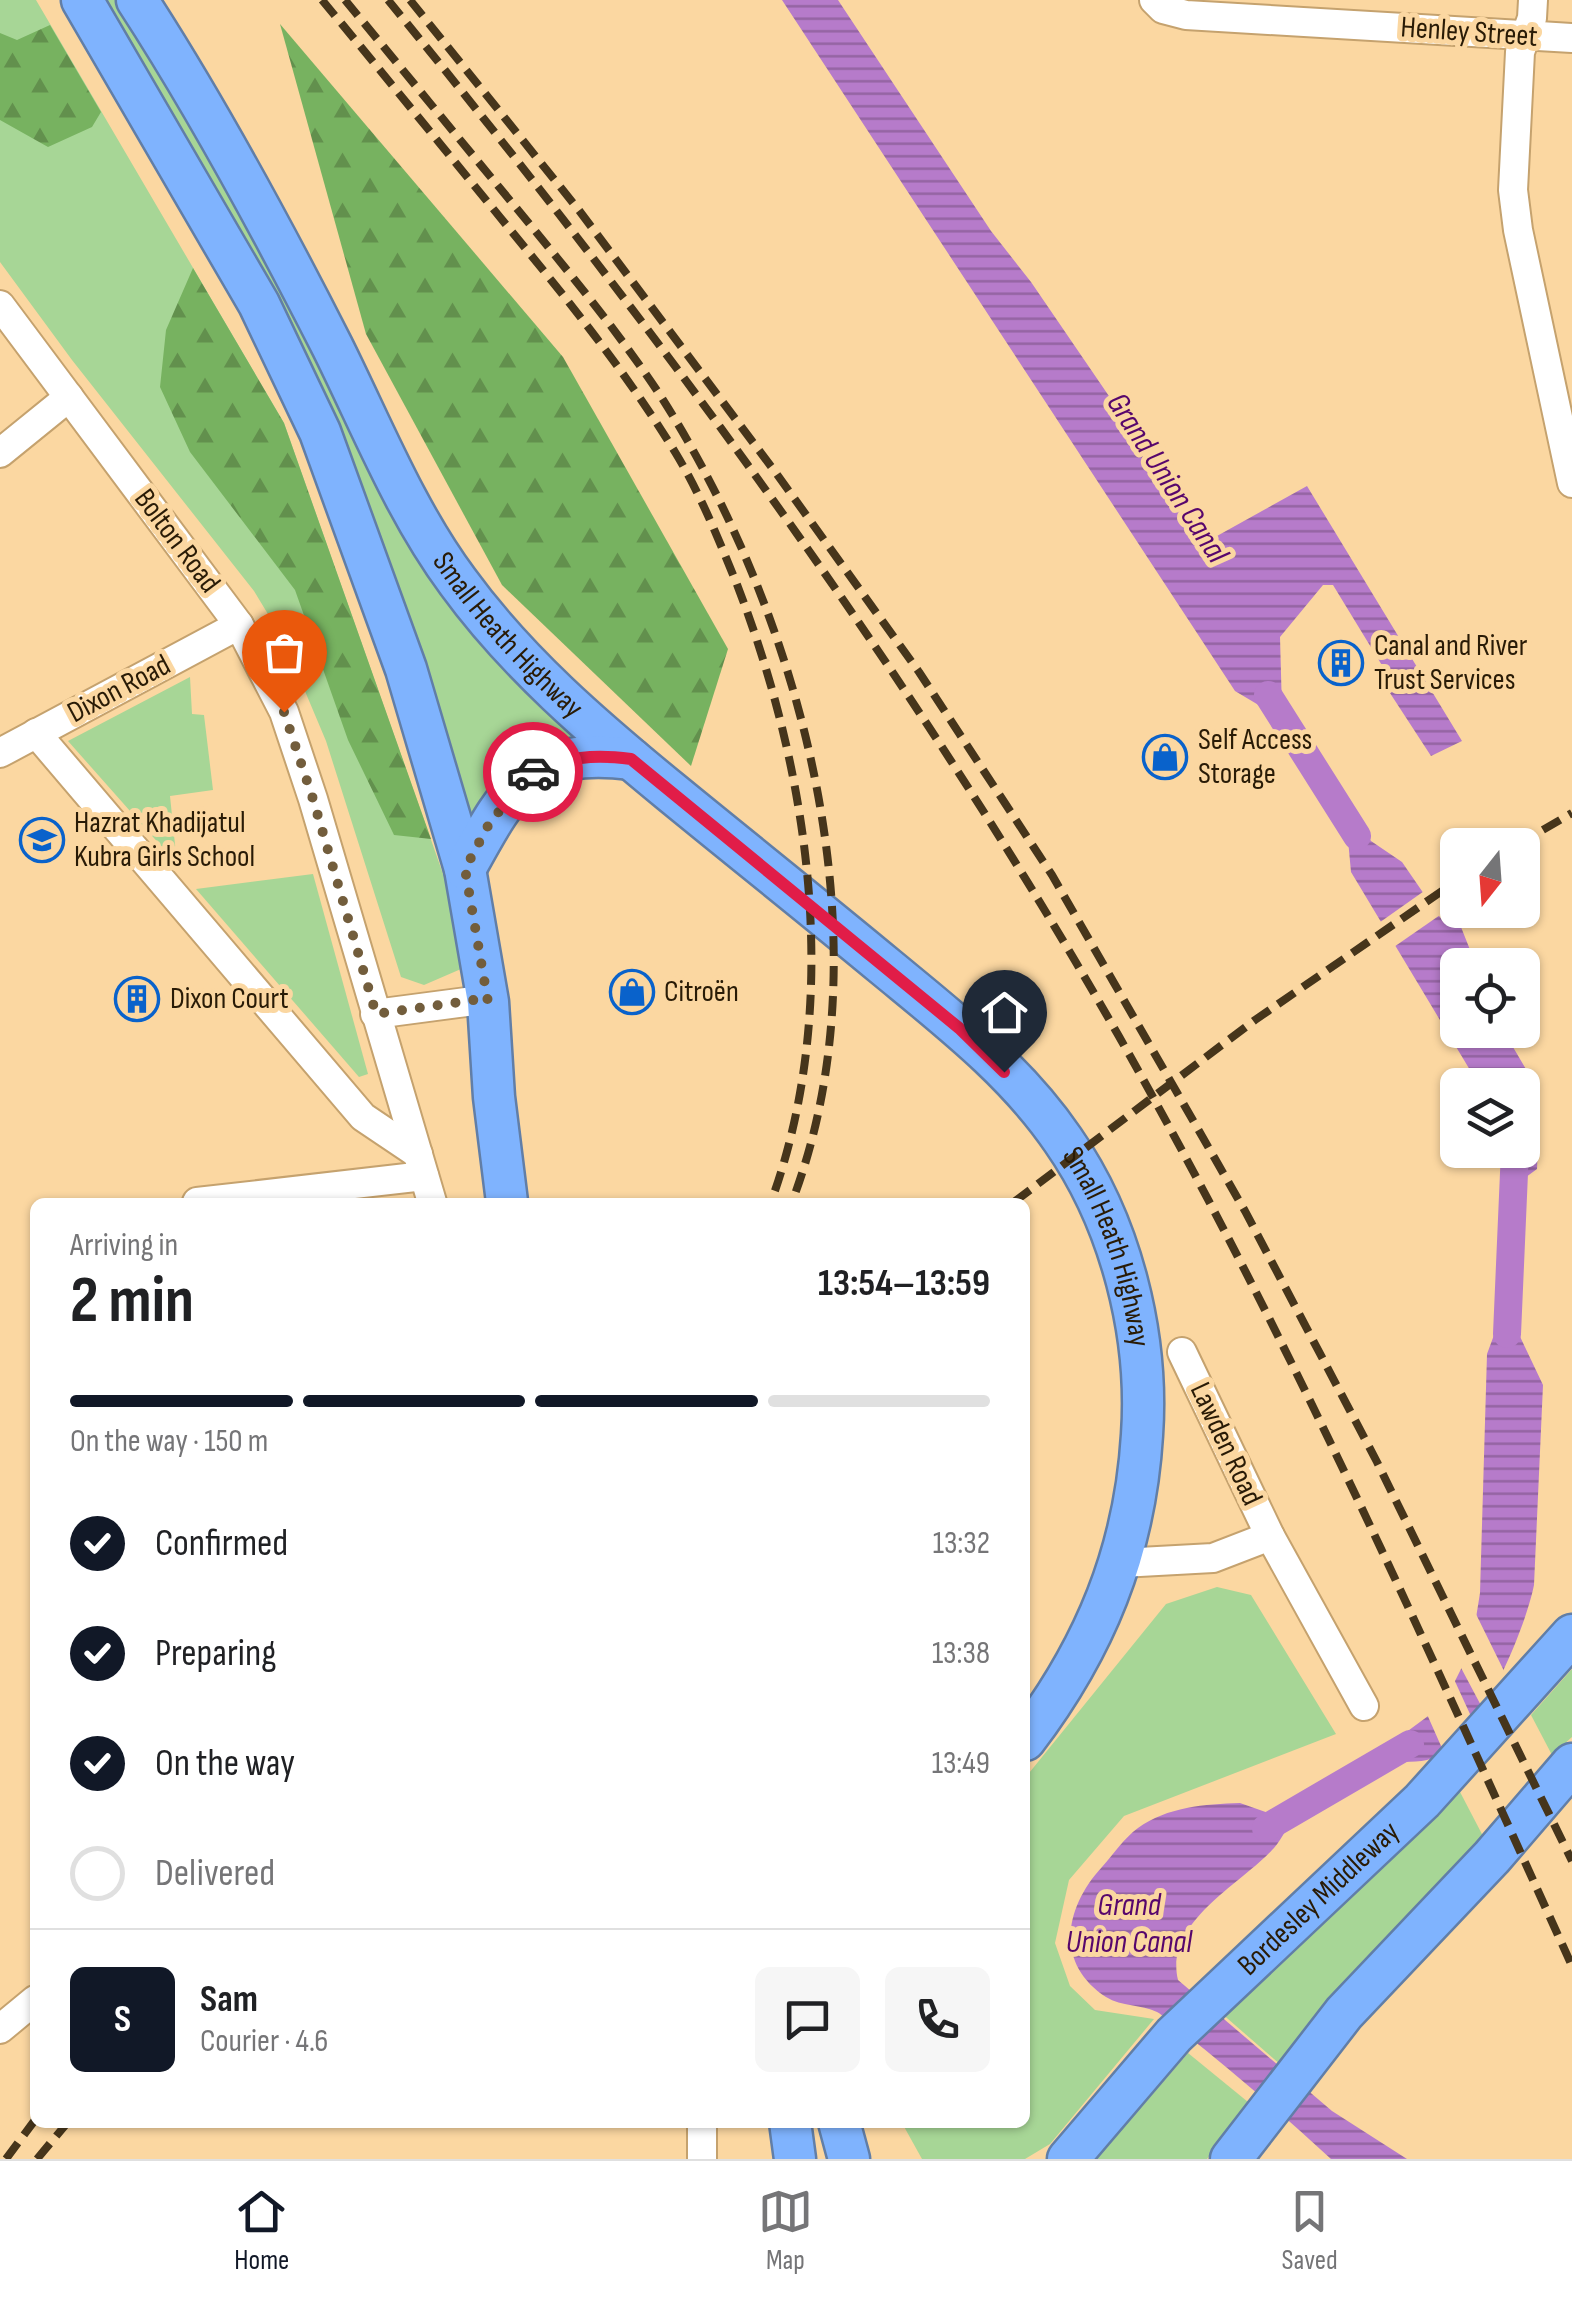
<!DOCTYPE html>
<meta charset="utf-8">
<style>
body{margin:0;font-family:"Sofia Sans Condensed",sans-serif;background:#f6f6f6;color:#202124;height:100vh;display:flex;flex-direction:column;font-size:38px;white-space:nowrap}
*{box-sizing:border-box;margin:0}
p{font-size:32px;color:#757577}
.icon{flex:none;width:55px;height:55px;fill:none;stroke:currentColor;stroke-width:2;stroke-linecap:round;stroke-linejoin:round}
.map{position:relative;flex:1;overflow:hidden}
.sheet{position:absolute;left:30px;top:1198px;width:1000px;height:930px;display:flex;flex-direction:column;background:#fff;border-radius:15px;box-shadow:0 2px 8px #0004}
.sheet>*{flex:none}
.needle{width:65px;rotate:197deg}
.tools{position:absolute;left:1440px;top:828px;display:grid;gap:20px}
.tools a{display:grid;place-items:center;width:100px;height:100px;border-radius:15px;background:#fff;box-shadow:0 2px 8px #0004;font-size:50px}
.pin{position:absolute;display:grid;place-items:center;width:85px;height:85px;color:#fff;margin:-102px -42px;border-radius:50% 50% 50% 0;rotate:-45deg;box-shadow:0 0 10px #0007}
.pin .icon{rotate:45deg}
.courier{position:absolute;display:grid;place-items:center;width:100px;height:100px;margin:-50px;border:8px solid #e11d48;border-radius:50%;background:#fff;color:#222;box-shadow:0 2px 12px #0007}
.headline em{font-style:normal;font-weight:700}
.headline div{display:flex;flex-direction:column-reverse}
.headline{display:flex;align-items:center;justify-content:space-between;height:170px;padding:0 40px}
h1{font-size:65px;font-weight:700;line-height:75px}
.bar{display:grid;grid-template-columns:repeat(4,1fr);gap:15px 10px;align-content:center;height:120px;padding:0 40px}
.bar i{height:12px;border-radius:8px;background:#e0e0e0}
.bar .on{background:#111827}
.bar p{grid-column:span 4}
.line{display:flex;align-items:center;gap:25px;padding:0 40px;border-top:2px solid #e0e0e0}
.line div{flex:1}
.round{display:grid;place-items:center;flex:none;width:105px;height:105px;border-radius:15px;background:#f6f6f6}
ol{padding:0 40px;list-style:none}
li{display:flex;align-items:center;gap:30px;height:110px}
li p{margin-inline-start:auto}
li .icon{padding:10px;border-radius:50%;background:#111827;color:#fff;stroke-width:4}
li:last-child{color:#757577}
li i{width:55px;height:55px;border:5px solid #e0e0e0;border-radius:50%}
.menu{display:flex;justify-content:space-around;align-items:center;height:140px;border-top:2px solid #e0e0e0;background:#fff;font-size:28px;color:#757577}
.menu a{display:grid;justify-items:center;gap:5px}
.menu .on{color:#111827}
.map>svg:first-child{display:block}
.green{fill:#a7d696}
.forest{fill:url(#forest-firs)}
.water{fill:url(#water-rules)}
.pier{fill:#fbd7a1}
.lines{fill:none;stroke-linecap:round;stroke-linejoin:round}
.canal{stroke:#b67bca;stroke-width:28}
.minor-casing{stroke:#c5a26e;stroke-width:32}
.highway-casing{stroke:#617ea7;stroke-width:45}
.minor{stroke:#fff;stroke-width:28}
.highway{stroke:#7fb3fe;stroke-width:40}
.rail{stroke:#46351b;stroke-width:8;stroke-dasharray:20 10;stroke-linecap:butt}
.done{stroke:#725d3c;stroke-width:10;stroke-dasharray:0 18}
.route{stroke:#e11d48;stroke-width:12}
.labels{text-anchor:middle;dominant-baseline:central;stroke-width:10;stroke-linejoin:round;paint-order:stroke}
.street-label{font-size:30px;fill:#291b06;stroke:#fbd7a1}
.poi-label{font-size:30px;fill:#291b06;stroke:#fbd7a1;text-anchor:start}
.water-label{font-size:32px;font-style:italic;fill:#57066c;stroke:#fbd7a1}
</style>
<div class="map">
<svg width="1572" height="2159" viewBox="0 0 1572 2159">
<defs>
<pattern id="forest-firs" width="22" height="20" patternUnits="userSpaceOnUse" patternTransform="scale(2.5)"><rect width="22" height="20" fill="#77b260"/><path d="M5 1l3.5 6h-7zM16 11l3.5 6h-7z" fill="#62904d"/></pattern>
<pattern id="water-rules" width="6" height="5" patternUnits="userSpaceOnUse" patternTransform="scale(2.5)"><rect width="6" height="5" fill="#b67bca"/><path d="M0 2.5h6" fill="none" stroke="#9464a2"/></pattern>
</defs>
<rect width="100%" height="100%" fill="#fbd7a1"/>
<g class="green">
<path d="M0,0H36L284,423L448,888L461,969L424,985L401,977L326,741L283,639L254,591L72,360L0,262Z"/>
<path d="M100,0H123L166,71L393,502L579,737L525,756L469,818L370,521Z"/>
<path d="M190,677L192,714L204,715L213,790L170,796L177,864L68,741Z"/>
<path d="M313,874L368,1074L359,1077L196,889Z"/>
<path d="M1217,1587L1251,1595L1336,1734L1124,1816L1069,1880L1055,1943L1070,1986L1095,2010L1154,2019L1050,2144L1025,2159H922L902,2123L1025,2122V1778L1166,1604Z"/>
<path d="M1572,1669V1737L1552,1755L1531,1715Z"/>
<path d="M1459,1790L1484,1838L1282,2066L1220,2012Z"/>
<path d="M1188,2053L1248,2102L1207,2159H1096Z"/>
</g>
<g class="forest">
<path d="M280,24L563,357L728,649L691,766L502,585L366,334Z"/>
<path d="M50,25L101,112L92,127L48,147L0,120V33L17,40Z"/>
<path d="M193,268L284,423L431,839L394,835L348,740L295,590L190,452L160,387L166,330Z"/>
</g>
<g class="water">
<path d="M782,0H838L991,231L1031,282L1208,541L1307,486L1462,741L1431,756L1388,690L1394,685L1333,585H1323L1280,637L1282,710L1292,724L1284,729L1272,713L1235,691Z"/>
<path d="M1345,804L1371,841L1402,862L1444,923L1461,927L1476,965H1458V1030H1503L1540,1093L1537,1169L1522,1180L1511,1205L1499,1150H1522V1085H1479L1351,872L1347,829L1336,810L1338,805Z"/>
<path d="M1508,1297L1515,1326L1543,1385L1534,1585C1525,1630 1477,1749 1427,1760C1413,1763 1395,1761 1380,1763L1401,1736L1443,1705L1471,1649L1480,1593L1487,1354Z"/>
<path d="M1240,1803L1277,1816L1299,1810C1289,1822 1283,1838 1274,1848C1240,1885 1164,1922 1178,1980L1332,2111L1407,2159H1331C1281,2113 1229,2068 1175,2026C1169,2022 1163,2015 1157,2012C1141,2004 1122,2007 1106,1997C1054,1963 1065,1907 1102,1867C1113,1855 1124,1838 1138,1828C1167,1807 1205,1804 1240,1803Z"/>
</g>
<g class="pier">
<path d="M1427,889L1443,913L1391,949L1376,925Z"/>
<path d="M1473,1608L1506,1675L1485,1713L1459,1664L1466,1647Z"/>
<path d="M1453,1677L1475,1725L1445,1755L1426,1712L1440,1702Z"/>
</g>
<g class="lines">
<g class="canal">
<path d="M1268,695L1357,836"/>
<path d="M1507,1334L1515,1150"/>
<path d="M1266,1828L1410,1744"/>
</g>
<defs>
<g id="minor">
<path d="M1154,0L1163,9L1186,15L1572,38"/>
<path d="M1533,0L1532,18L1520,52L1513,190L1518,230L1572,483"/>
<path d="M0,305L239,625L284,712L313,799L432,1202"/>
<path d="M0,453L69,397"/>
<path d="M36,733L363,1117L418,1154"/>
<path d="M0,753L239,625"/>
<path d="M375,1014L474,1001L488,1002"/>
<path d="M197,1202L424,1176"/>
<path d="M1182,1352L1270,1536"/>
<path d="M1121,1563L1213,1558L1270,1536L1364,1706"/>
<path d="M0,2029L35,2000"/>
<path d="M702,2159V2122"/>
</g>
<g id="highway">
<path d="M82,0L259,304L320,432L406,669L465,869L488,1002L494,1097L507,1202"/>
<path id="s1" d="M137,0C208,109 273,230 332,346C371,424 405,511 458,582C517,663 594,729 671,792C743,851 816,909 887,968C950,1020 1017,1072 1063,1140C1121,1223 1149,1335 1142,1435C1135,1551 1095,1648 1025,1740"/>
<path d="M465,869C509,789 530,746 631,759"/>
<path d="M790,2122L795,2159"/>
<path d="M839,2122L849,2159"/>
<path id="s2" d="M1068,2159L1174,2035L1422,1801L1572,1635"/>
<path d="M1231,2159L1344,2013L1492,1857L1572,1764"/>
</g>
</defs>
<use href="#minor" class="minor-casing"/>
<use href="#highway" class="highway-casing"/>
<use href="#minor" class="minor"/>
<use href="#highway" class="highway"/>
<g class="rail">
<path d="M322,0C382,72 440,144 499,216C562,293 623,367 675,452C700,493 718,538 736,582C811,775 843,1004 771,1202"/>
<path d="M345,0C403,70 460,140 518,210C567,270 617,330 660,395C803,619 890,945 792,1202"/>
<path d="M388,0C656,328 911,671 1121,1040C1291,1340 1430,1653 1572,1966"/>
<path d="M410,0L578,209L776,473L919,672L1052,875L1245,1211L1377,1462L1572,1861"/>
<path d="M1517,845L1572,813"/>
<path d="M1014,1202L1255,1020L1458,880"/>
<path d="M6,2159L35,2120"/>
<path d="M37,2159L68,2122"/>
</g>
</g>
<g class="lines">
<path class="done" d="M284,712L313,799L376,1014L474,1000L488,1002L465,869L490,822L533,772"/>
<path class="route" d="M533,772C569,757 592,754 631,759L959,1028L1004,1072"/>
</g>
<defs>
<symbol id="building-ring" viewBox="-11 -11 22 22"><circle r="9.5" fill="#fbd7a1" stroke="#0962cb" stroke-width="1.5"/><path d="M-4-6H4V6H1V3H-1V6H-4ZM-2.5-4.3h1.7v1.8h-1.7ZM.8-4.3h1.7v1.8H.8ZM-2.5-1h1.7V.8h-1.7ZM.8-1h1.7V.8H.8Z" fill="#0962cb"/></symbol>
<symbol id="shop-ring" viewBox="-11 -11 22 22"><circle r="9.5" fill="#fbd7a1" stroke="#0962cb" stroke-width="1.5"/><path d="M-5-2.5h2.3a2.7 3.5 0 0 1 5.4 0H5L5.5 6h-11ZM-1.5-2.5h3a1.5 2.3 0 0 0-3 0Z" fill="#0962cb"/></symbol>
<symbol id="school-ring" viewBox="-11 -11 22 22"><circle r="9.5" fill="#fbd7a1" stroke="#0962cb" stroke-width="1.5"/><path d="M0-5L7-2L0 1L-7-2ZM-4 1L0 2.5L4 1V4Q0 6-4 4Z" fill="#0962cb"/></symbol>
</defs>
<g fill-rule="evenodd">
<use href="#building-ring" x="1316" y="638" width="50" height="50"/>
<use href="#shop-ring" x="1140" y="732" width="50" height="50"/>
<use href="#school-ring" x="17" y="815" width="50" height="50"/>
<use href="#shop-ring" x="607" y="967" width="50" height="50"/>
<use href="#building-ring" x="112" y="974" width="50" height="50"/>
</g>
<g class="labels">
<g class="street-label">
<text transform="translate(1469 32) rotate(4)">Henley Street</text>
<text transform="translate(177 541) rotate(53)">Bolton Road</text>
<text stroke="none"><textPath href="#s1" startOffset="738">Small Heath Highway</textPath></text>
<text transform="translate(119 689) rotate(-28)">Dixon Road</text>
<text stroke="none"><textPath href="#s1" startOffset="1608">Small Heath Highway</textPath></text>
<text transform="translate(1226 1444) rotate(65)">Lawden Road</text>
<text stroke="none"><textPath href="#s2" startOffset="362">Bordesley Middleway</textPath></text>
</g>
<g class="poi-label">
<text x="1374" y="646">Canal and River<tspan x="1374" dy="34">Trust Services</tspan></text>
<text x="1198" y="740">Self Access<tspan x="1198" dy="34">Storage</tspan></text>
<text x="74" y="823">Hazrat Khadijatul<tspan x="74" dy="34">Kubra Girls School</tspan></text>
<text x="664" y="992">Citroën</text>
<text x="170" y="999">Dixon Court</text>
</g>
<g class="water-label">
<text transform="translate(1167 478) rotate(57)">Grand Union Canal</text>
<text x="1129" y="1905">Grand<tspan x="1129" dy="37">Union Canal</tspan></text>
</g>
</g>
</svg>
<div class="tools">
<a><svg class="needle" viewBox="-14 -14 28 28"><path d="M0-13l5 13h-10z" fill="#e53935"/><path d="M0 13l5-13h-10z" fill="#757577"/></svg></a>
<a><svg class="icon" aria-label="locate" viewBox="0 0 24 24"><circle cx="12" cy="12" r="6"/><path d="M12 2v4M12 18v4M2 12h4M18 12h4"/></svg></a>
<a><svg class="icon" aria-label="layers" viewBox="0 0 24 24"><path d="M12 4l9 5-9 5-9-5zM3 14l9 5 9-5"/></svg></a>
</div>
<div class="pin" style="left:284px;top:712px;background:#ea580c"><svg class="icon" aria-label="bag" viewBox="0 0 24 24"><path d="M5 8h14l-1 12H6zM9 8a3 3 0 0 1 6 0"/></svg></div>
<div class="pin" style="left:1004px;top:1072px;background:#1f2937"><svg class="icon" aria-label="home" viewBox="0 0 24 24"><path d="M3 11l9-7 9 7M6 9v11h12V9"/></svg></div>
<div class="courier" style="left:533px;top:772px"><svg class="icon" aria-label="car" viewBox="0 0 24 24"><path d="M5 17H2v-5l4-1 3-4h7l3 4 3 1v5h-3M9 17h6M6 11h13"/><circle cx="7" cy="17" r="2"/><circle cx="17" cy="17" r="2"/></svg></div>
<section class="sheet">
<div class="headline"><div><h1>2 min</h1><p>Arriving in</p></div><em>13:54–13:59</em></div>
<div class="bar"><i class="on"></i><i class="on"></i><i class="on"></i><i></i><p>On the way · 150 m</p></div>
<ol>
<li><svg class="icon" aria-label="check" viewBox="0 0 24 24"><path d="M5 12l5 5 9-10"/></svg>Confirmed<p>13:32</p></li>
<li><svg class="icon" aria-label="check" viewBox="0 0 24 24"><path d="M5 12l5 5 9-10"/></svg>Preparing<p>13:38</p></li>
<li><svg class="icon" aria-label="check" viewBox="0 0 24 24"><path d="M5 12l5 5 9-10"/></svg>On the way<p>13:49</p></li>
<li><i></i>Delivered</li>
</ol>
<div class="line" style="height:180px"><b class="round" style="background:#111827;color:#fff">S</b><div><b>Sam</b><p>Courier · 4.6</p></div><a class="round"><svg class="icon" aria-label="chat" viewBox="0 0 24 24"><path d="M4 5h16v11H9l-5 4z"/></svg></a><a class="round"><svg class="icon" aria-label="phone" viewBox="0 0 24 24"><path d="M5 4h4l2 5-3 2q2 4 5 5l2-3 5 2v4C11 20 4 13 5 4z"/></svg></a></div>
</section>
</div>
<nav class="menu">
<a class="on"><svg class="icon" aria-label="home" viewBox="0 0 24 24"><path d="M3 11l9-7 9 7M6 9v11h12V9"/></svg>Home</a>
<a><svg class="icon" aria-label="map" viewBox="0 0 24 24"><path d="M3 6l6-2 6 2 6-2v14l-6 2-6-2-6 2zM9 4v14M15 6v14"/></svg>Map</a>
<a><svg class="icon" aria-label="saved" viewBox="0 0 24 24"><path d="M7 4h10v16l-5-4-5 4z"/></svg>Saved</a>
</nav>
